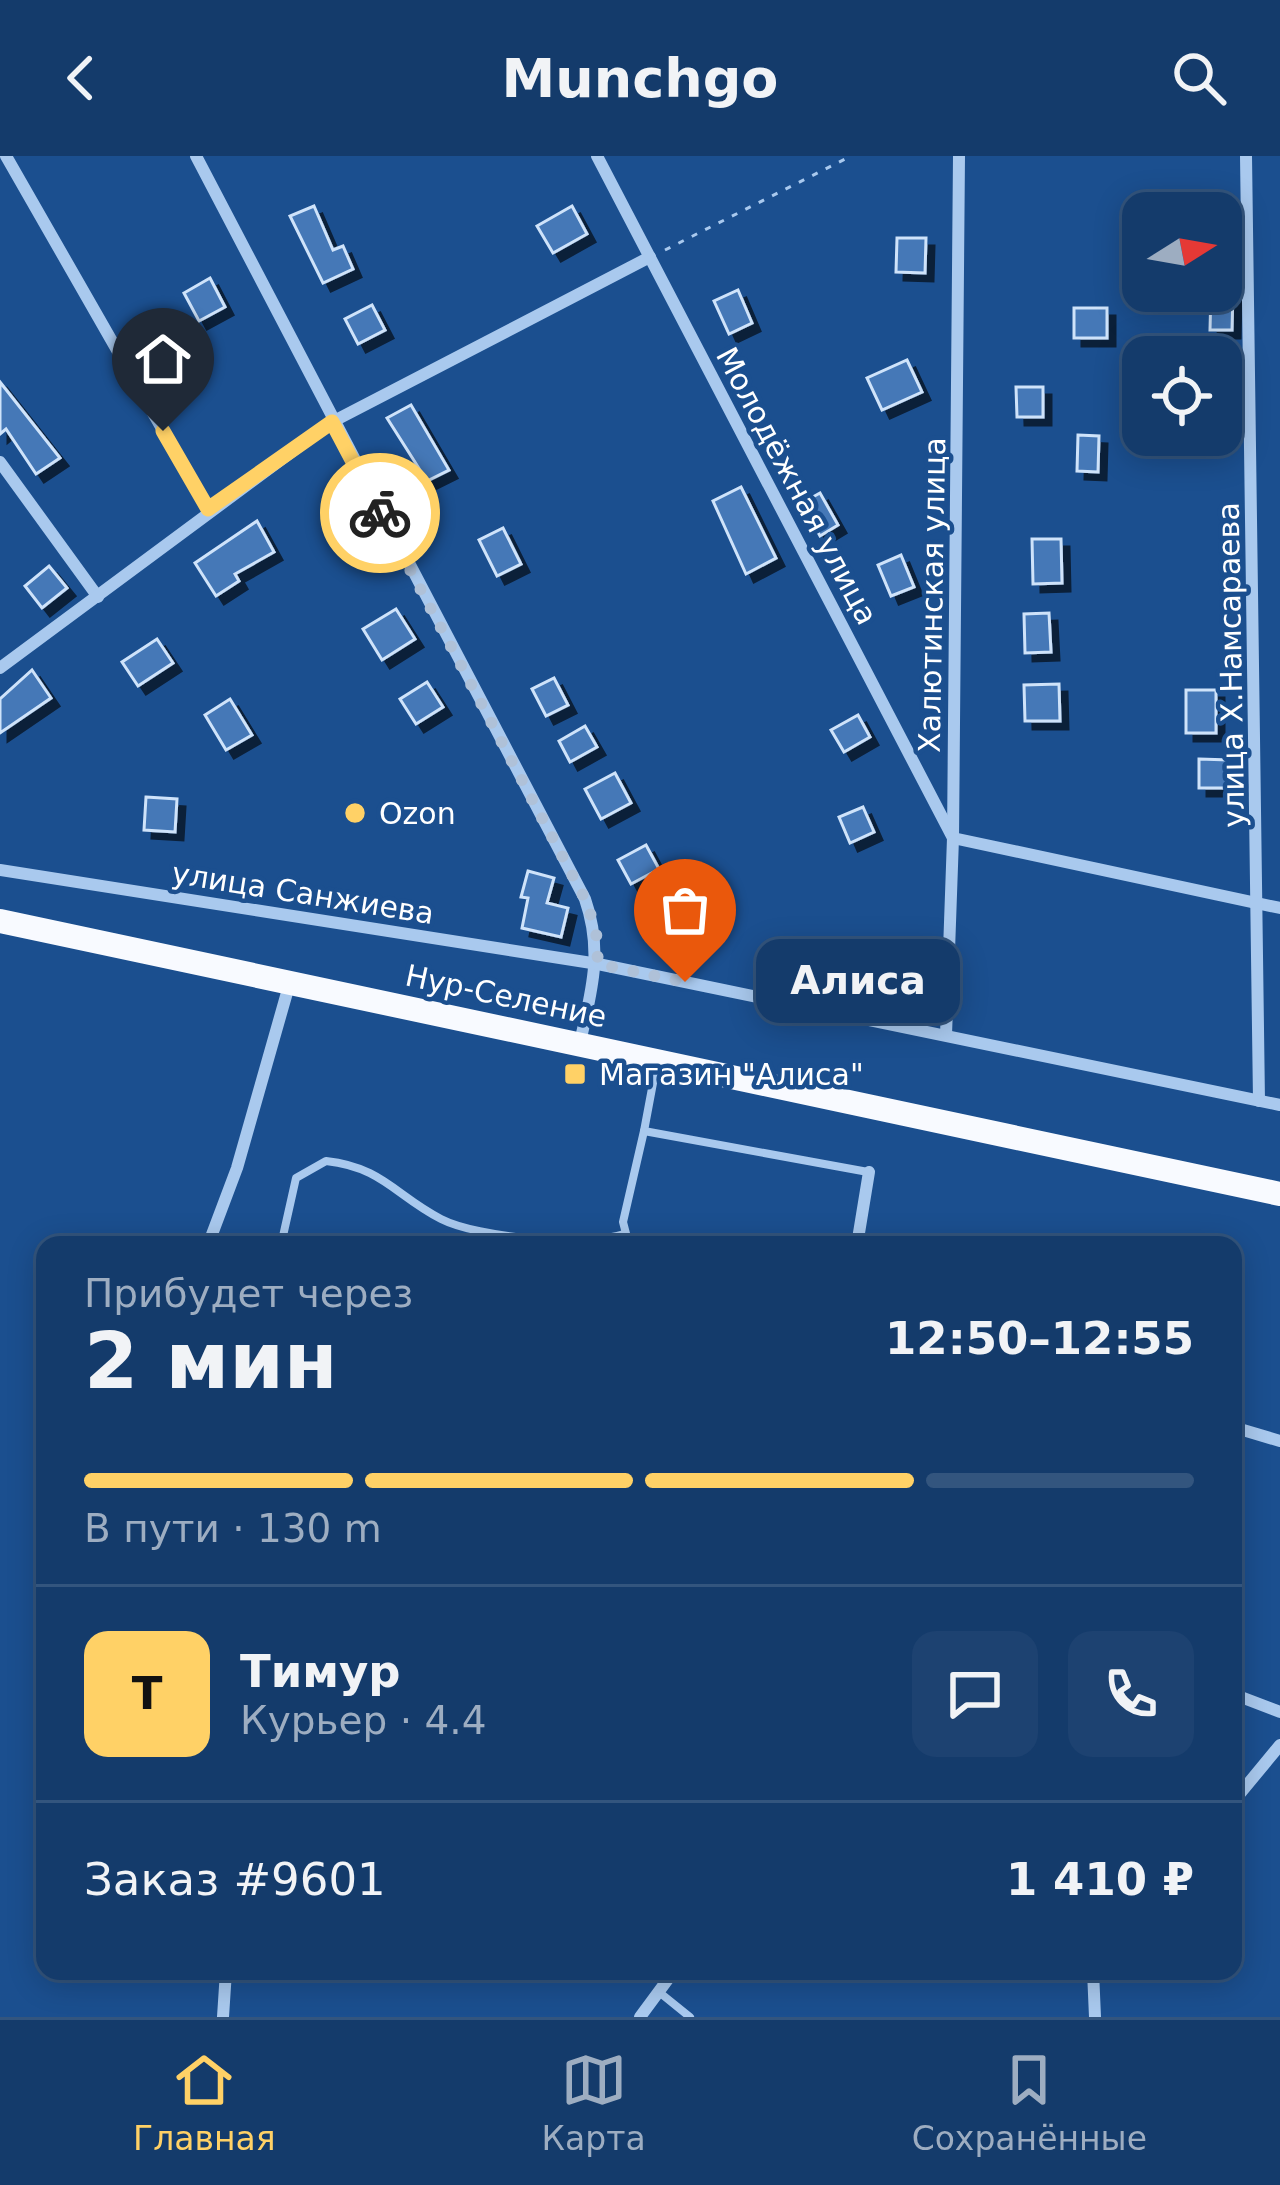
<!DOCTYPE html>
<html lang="ru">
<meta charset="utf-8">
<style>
body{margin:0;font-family:"DejaVu Sans",sans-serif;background:#1d4271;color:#f1f3f6;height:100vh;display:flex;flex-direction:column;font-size:45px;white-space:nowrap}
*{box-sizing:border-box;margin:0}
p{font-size:39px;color:#9dadc1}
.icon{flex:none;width:66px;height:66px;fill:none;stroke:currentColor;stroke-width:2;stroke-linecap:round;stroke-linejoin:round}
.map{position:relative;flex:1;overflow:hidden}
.panel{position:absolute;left:36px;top:1080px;width:1206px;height:744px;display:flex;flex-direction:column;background:#143b6b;border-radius:24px;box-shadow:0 6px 30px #0003,0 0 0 3px #33557e}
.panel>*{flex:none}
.needle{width:78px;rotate:79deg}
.tools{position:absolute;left:1122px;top:36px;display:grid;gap:24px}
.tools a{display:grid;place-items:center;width:120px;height:120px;border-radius:24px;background:#143b6b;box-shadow:0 6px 30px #0003,0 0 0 3px #33557e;font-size:60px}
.pin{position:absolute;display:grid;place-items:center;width:102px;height:102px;color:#fff;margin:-123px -51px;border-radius:50% 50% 50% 0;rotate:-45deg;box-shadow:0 0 12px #0007}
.pin .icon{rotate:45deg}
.courier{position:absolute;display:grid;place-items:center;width:120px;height:120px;margin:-60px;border:9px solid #ffd166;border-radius:50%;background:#fff;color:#222;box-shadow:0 3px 15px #0007}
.bubble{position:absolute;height:84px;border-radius:24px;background:#143b6b;box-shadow:0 6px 30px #0003,0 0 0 3px #33557e;font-size:39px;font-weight:700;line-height:84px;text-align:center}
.headline em{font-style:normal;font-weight:700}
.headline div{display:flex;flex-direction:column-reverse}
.headline{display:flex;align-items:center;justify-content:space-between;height:204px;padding:0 48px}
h1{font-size:78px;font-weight:700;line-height:90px}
.bar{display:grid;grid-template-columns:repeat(4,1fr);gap:18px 12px;align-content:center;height:144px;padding:0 48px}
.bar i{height:15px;border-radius:9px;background:#33557e}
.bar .active{background:#ffd166}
.bar p{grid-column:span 4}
.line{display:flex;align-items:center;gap:30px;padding:0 48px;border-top:3px solid #33557e}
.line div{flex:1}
.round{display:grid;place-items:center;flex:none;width:126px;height:126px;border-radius:24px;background:#1d4271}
header{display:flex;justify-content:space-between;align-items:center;height:156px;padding:0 48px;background:#143b6b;font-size:54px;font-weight:700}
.tabs{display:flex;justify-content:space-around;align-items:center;height:168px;border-top:3px solid #33557e;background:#143b6b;font-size:33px;color:#9dadc1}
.tabs a{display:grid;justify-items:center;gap:6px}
.tabs .active{color:#ffd166}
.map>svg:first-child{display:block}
.building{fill:#4478b7;stroke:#cfe3fa;stroke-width:3;filter:url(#shadow)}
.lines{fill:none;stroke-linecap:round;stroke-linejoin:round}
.path{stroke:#a9c9ee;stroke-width:3;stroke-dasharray:6 9;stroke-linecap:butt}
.service{stroke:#a9c9ee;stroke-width:8}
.minor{stroke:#a9c9ee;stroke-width:12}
.trunk{stroke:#f8faff;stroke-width:24}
.done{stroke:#afc1d8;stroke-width:12;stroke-dasharray:0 21.6}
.route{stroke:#ffd166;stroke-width:15}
.poi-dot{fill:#ffd166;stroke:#1b4f8f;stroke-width:4.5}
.labels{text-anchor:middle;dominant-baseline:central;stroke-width:9;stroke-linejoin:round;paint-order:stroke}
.street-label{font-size:30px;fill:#fff;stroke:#1b4f8f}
.poi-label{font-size:30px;fill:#fff;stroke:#1b4f8f;text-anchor:start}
</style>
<header><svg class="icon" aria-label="back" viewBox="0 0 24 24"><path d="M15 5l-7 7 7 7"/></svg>Munchgo<svg class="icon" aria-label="search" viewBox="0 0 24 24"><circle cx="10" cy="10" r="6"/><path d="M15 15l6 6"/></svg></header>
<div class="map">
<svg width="1280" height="1861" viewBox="0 0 1280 1861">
<defs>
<filter id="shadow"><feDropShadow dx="8" dy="8" stdDeviation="0" flood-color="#0009"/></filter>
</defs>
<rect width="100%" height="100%" fill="#1b4f8f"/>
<g class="building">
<path d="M314,50L333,94L343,90L353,113L323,127L290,60Z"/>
<path d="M572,50L587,78L553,97L537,70Z"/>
<path d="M897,82H926L925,117L896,116Z"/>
<path d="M210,122L225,151L199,165L184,137Z"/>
<path d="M738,134L752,167L729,178L714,145Z"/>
<path d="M1211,135H1233L1232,174H1210Z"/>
<path d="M372,149L385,174L358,188L345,163Z"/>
<rect x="1074" y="152" width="33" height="30"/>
<path d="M907,204L922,236L882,254L867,222Z"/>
<path d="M0,226L60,302L36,318L6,273L0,278Z"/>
<path d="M1016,231H1043V261H1017Z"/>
<path d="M411,249L449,314L427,325L387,262Z"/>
<path d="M1078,279L1099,280L1098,316L1077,315Z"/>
<path d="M741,331L776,402L746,418L713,345Z"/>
<path d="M820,337L838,369L820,380L802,347Z"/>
<path d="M257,365L274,396L235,418L239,425L216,440L195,407Z"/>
<path d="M503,372L521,408L497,420L479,384Z"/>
<path d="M1032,383H1061L1062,427L1033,428Z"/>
<path d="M901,399L914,431L891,440L878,409Z"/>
<path d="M49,410L67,432L42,452L25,430Z"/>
<path d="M396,453L415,483L382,504L363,473Z"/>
<path d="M1049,457L1051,496L1025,497L1024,458Z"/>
<path d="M157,483L173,507L138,530L122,506Z"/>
<path d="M32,514L51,542L0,577V543Z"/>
<path d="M554,522L568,549L546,560L532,533Z"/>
<path d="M427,526L443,551L416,568L400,543Z"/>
<path d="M1059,528L1060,565H1025L1024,529Z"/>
<rect x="1186" y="534" width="30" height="43"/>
<path d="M230,543L252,579L226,594L205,559Z"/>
<path d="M858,559L870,581L844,596L831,574Z"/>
<path d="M585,570L597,591L570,606L559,585Z"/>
<path d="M1199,603L1229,604L1228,632H1199Z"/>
<path d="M615,617L631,647L601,663L585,633Z"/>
<path d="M146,641L177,643L175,676L144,674Z"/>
<path d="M863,651L874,676L850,687L839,661Z"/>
<path d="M646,689L659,713L631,728L618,704Z"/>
<path d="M528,715L554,722L547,747L568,752L561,781L522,772L528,742L521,741Z"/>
</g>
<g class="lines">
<path class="path" d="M665,94L851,0"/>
<g class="service">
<path d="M644,975L656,911"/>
<path d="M281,1089L296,1022L326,1005C382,1011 396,1040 441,1063C478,1082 585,1091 624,1078"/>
<path d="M629,1089L623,1066L644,975L868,1016"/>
<path d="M659,1836L690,1861"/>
</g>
<g class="minor">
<path d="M6,0L208,353"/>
<path d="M196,0L585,743C603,795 592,834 580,886"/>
<path d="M597,0L953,682L1280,752"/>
<path d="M1246,0L1259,945"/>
<path d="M0,306L98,441"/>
<path d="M0,512L332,266L650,101"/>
<path d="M0,714L598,808L1280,949"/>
<path d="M946,879L953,682L959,0"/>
<path d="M208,1089L237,1012L290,826"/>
<path d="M857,1089L869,1016"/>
<path d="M1233,1271L1280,1285"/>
<path d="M1233,1538L1280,1556"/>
<path d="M1233,1646L1280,1589"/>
<path d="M1093,1815L1095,1861"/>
<path d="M223,1861L226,1815"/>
<path d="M640,1861L674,1815"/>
</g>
<path class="trunk" d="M0,765L1280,1038"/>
</g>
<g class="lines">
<path class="done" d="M380,357L585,743L596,774L598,808L685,826"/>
<path class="route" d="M163,275L208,353L332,266L380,357"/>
</g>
<g class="poi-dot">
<circle cx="355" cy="657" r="12"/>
<rect x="563" y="906" width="24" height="24" rx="6"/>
</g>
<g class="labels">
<g class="street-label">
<text transform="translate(797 330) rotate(62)">Молодёжная улица</text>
<text transform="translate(932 439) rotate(-89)">Халютинская улица</text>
<text transform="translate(1231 509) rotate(-91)">улица Х.Намсараева</text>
<text transform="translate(303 737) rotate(9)">улица Санжиева</text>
<text transform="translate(506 840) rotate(12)">Нур-Селение</text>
</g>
<g class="poi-label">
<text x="379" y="657">Ozon</text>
<text x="599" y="918">Магазин "Алиса"</text>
</g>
</g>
</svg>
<div class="tools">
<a><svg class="needle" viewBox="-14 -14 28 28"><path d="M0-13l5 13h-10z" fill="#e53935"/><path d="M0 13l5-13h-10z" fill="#9dadc1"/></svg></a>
<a><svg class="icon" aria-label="locate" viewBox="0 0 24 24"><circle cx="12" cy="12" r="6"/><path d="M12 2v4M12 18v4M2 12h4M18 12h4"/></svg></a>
</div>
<div class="pin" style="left:685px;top:826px;background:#ea580c"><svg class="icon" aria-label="bag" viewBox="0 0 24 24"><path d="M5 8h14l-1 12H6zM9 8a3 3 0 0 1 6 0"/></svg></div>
<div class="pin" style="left:163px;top:275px;background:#1f2937"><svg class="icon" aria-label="home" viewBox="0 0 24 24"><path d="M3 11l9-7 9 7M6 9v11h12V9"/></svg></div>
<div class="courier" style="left:380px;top:357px"><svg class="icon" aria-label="bike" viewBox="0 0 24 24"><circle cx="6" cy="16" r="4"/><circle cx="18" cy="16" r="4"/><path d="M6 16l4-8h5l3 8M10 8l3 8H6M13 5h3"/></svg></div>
<div class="bubble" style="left:756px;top:783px;width:204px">Алиса</div>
<section class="panel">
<div class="headline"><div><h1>2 мин</h1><p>Прибудет через</p></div><em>12:50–12:55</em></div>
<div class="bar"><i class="active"></i><i class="active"></i><i class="active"></i><i></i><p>В пути · 130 m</p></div>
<div class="line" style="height:216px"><b class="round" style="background:#ffd166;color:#111">Т</b><div><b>Тимур</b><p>Курьер · 4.4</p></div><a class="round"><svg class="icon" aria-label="chat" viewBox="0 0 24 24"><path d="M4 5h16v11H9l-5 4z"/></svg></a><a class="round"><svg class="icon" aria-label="phone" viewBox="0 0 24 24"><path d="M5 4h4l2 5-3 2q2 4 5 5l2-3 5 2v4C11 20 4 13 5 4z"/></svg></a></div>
<div class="line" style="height:156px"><div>Заказ #9601</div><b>1 410 ₽</b></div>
</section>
</div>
<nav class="tabs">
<a class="active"><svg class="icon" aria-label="home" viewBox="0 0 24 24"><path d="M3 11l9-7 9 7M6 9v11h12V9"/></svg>Главная</a>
<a><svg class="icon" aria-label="map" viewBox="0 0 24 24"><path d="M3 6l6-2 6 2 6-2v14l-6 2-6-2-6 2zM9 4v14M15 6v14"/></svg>Карта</a>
<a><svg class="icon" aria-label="saved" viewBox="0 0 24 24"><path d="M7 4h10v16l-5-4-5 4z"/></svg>Сохранённые</a>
</nav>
